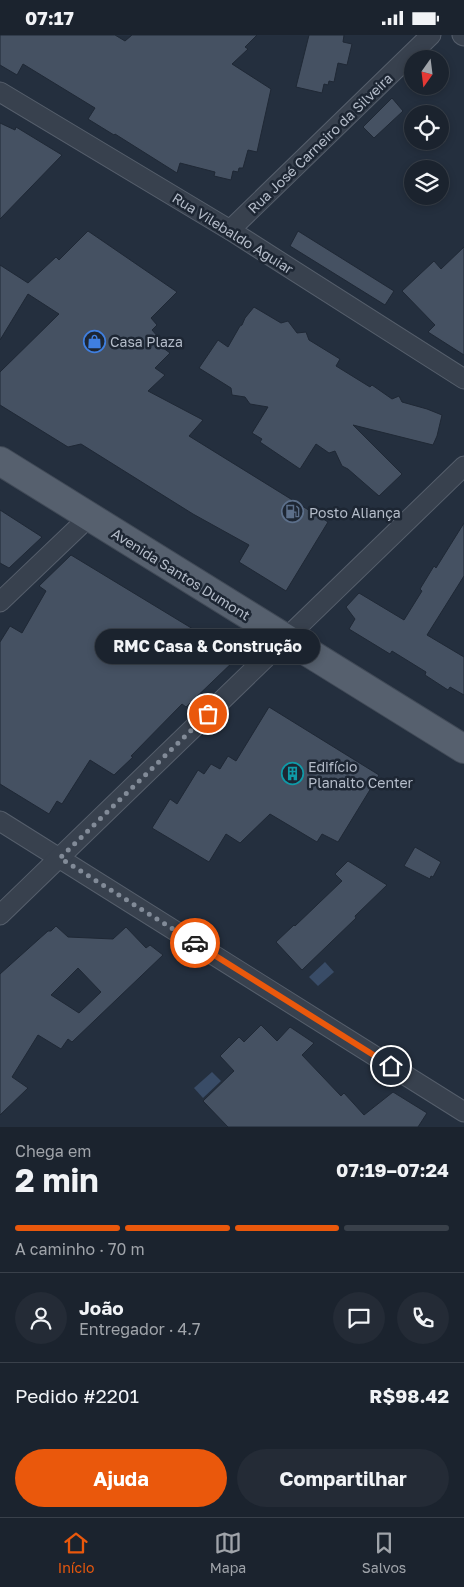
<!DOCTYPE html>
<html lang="pt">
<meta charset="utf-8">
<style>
body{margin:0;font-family:"Golos Text",sans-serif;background:#242b36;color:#f1f3f6;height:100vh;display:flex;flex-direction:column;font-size:19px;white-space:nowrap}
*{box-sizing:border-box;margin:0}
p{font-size:16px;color:#a0a4aa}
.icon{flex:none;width:28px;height:28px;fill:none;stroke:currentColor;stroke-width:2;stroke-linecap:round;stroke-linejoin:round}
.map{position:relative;height:1092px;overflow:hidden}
.details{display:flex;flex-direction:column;background:#1b232e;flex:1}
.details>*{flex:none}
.needle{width:32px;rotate:194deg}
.controls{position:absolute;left:404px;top:15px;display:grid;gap:10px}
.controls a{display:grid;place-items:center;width:45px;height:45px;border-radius:50%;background:#1b232e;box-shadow:0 2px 8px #0003,0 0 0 1px #39404a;font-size:25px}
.pin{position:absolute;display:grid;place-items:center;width:42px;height:42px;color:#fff;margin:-21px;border:2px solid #fff;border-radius:50%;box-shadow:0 1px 5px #0007}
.courier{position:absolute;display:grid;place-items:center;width:50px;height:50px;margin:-25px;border:4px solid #ea580c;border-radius:50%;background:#fff;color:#222;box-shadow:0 1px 6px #0007}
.bubble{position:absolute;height:35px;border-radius:18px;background:#1b232e;box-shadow:0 2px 8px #0003,0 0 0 1px #39404a;font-size:16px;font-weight:700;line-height:35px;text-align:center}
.head em{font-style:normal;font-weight:700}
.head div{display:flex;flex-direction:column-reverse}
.head{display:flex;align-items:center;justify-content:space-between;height:85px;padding:0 15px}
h1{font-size:32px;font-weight:700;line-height:38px}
.bar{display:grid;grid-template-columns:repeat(4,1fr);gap:8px 5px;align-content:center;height:60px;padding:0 15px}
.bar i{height:6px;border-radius:4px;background:#39404a}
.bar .on{background:#ea580c}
.bar p{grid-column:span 4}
.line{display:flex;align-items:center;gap:12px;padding:0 15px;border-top:1px solid #39404a}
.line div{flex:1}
.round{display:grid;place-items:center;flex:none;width:52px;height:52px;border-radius:26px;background:#242b36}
.action{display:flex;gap:10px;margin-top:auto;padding:10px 15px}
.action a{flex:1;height:58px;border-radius:30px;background:#ea580c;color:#fff;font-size:20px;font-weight:700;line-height:58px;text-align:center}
.action a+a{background:#242b36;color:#f1f3f6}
.status{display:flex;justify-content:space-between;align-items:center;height:35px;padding:0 25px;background:#1b232e;direction:ltr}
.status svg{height:14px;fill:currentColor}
.dock{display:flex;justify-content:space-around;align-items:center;height:70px;border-top:1px solid #39404a;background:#1b232e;font-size:14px;color:#a0a4aa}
.dock a{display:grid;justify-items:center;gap:2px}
.dock .on{color:#ea580c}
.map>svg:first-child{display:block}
.water{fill:#394c67}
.building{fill:#455162;stroke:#1f2835;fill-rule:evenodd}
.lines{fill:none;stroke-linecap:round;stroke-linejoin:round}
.minor-casing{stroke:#565f6c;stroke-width:21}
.primary-casing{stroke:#414a57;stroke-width:30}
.minor{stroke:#38414e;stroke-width:19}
.primary{stroke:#56606e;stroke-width:28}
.done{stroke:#828b98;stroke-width:5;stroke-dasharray:0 9}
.route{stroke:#ea580c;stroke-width:6}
.labels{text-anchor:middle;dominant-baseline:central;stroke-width:5;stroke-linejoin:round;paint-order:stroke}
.street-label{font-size:14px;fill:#b4bcc9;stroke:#1d2633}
.poi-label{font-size:14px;fill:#b4bcc9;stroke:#1d2633;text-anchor:start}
</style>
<div class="status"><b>07:17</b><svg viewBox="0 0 49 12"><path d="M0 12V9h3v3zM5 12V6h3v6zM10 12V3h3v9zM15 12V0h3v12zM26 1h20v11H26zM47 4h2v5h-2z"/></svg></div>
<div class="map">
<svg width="464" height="1092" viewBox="0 0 464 1092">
<rect width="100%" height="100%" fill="#242f3e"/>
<g class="water">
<path d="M325,927L334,937L318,951L309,942Z"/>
<path d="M212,1037L221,1046L203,1063L194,1053Z"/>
</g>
<g class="building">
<path d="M0,0H115L125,6L132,0H257L245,12L248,14L232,29L271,54L257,117L248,115L243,133H239L238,137L233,136L231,145L214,141L215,137L180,128L177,138L115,99L114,100L88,84L95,73L23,29L17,40L0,30Z"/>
<path d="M309,0H344L343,7L352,9L347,30L338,28L334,47L329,46L328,50L324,49L322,58L296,52Z"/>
<path d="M392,63L403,76L374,103L363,92Z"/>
<path d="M0,88L15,95L16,92L62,120L0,184Z"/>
<path d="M88,196L177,257L151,283L157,290L152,295L159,303L155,307L170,318L155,333L165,340L148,356L203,385L189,401L328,487L286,556L239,527L249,510L193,479L81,409L68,412L0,370V337L59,279L28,259L0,305V230L28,248L56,222L59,225Z"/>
<path d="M298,196L394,256L385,270L290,211Z"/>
<path d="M464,212V320L428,297L435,290L402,256L434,226L441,234Z"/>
<path d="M254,272L281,288L288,286L297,298L306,297L309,305L340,324L336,331L370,352L372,350L392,364L399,361L402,367L427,374L442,380L437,401L433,410L353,390L402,439L379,461L348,434L342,431L335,416L329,418L316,409L300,434L260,407L262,404L252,398L268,372L250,369L245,362L232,360L231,353L199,333L218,305L228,312L240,291L242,290L245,283Z"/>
<path d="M0,475L42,502L9,533L0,528Z"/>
<path d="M464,488V541L427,600L464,622V660L450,652L448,655L425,640L426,637L392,616L390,619L349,594L355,584L346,572L359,558L404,585L422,556L420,554L434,531L436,533Z"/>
<path d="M71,520L221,611L220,612L237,623L186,672L182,669L131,721L133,722L114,740L90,725L62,769L57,766L49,779L0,749V607L10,591L22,598L46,556L39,551Z"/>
<path d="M269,672L379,740L338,807L322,799L317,807L270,779L240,808L226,799L209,827L152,793L170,764L177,769L198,735L204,739L211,729L220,734L228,721L236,726Z"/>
<path d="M415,812L441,827L433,842L431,841L430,844L404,831Z"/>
<path d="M348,826L387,850L355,881L356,883L302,935L276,907L294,890L295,891L342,846L335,839Z"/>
<path d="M56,891L68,902L113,904L126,892L146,913L150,910L163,920L72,1007L68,1004L61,1014L38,1000L12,1042L28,1053L0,1080V939L48,896H51ZM78,933L101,957L79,978L51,960Z"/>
<path d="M261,990L277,1006L290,992L314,1008L302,1020L341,1061L344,1058L364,1080L393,1057L427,1078L418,1092H228L203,1066L234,1036L220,1021L239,1002L244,1007Z"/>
</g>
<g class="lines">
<defs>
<g id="minor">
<path d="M462,0L464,1"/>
<path d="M0,57L230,195L464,344"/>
<path d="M230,195L431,0"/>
<path d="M0,567L89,482"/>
<path d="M0,786L464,1077"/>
<path d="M0,880L464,431"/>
</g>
<path id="primary" d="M0,426L464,714"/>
</defs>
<use href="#minor" class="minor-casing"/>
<use href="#primary" class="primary-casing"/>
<use href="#minor" class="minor"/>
<use href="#primary" class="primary"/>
</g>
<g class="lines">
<path class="done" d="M195,908L60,823L208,679"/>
<path class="route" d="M195,908L391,1031"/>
</g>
<defs>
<symbol id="shop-ring" viewBox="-11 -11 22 22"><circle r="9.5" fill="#1d2633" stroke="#3f7fe0" stroke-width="1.5"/><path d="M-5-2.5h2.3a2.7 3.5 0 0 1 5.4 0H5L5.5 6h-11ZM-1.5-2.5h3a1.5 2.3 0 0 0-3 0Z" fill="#3f7fe0"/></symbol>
<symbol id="fuel-ring" viewBox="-11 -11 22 22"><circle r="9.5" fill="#1d2633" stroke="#5c6f8a" stroke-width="1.5"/><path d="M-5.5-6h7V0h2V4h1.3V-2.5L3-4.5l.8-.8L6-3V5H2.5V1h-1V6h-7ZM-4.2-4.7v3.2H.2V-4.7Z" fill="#5c6f8a"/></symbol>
<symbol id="building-ring" viewBox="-11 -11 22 22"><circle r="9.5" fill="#1d2633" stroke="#0f9aa8" stroke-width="1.5"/><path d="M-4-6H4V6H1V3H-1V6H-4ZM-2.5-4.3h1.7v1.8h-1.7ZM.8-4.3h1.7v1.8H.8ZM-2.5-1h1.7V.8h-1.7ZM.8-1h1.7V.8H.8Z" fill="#0f9aa8"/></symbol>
</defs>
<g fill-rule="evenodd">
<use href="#shop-ring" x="82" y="294" width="25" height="25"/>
<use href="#fuel-ring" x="280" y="464" width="25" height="25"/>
<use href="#building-ring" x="280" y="726" width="25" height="25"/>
</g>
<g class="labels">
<g class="street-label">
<text transform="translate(320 108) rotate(-44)">Rua José Carneiro da Silveira</text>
<text transform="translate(233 198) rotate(32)">Rua Vilebaldo Aguiar</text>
<text transform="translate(181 539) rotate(32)">Avenida Santos Dumont</text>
</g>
<g class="poi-label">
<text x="110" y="306">Casa Plaza</text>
<text x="309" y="477">Posto Aliança</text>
<text x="308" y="731">Edifício<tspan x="308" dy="16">Planalto Center</tspan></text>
</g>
</g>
</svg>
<div class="controls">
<a><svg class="needle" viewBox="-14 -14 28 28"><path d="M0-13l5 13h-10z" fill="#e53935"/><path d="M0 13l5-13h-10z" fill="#a0a4aa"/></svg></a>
<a><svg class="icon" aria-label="locate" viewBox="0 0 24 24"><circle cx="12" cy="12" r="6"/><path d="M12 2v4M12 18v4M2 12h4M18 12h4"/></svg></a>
<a><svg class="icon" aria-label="layers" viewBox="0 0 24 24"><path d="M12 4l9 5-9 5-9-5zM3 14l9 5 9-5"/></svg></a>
</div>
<div class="pin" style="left:208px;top:679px;background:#ea580c"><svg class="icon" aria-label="bag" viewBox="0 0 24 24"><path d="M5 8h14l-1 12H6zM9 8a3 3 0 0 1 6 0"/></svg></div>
<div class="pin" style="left:391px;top:1031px;background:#1f2937"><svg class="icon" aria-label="home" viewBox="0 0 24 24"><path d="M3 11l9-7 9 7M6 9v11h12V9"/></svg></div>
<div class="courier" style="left:195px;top:908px"><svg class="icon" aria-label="car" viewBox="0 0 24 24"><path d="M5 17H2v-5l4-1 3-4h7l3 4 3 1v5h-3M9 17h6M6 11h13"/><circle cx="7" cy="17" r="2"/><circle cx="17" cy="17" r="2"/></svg></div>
<div class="bubble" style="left:95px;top:594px;width:225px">RMC Casa &amp; Construção</div>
</div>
<section class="details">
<div class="head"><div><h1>2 min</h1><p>Chega em</p></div><em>07:19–07:24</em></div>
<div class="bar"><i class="on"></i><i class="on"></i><i class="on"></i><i></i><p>A caminho · 70 m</p></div>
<div class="line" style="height:90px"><a class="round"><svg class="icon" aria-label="person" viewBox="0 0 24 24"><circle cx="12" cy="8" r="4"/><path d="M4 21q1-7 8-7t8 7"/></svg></a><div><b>João</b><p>Entregador · 4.7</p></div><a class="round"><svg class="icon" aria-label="chat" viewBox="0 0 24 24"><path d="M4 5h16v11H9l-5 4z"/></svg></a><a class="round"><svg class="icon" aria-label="phone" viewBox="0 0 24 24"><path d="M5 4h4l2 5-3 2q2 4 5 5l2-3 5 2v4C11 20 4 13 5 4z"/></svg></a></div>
<div class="line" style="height:65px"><div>Pedido #2201</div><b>R$98.42</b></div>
<div class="action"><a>Ajuda</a><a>Compartilhar</a></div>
</section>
<nav class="dock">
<a class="on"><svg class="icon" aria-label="home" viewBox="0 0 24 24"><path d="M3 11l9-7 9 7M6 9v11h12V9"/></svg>Início</a>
<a><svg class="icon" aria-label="map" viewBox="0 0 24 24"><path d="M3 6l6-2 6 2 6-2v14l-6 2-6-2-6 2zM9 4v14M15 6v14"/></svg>Mapa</a>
<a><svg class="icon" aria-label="saved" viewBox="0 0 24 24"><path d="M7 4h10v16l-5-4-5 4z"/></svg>Salvos</a>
</nav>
